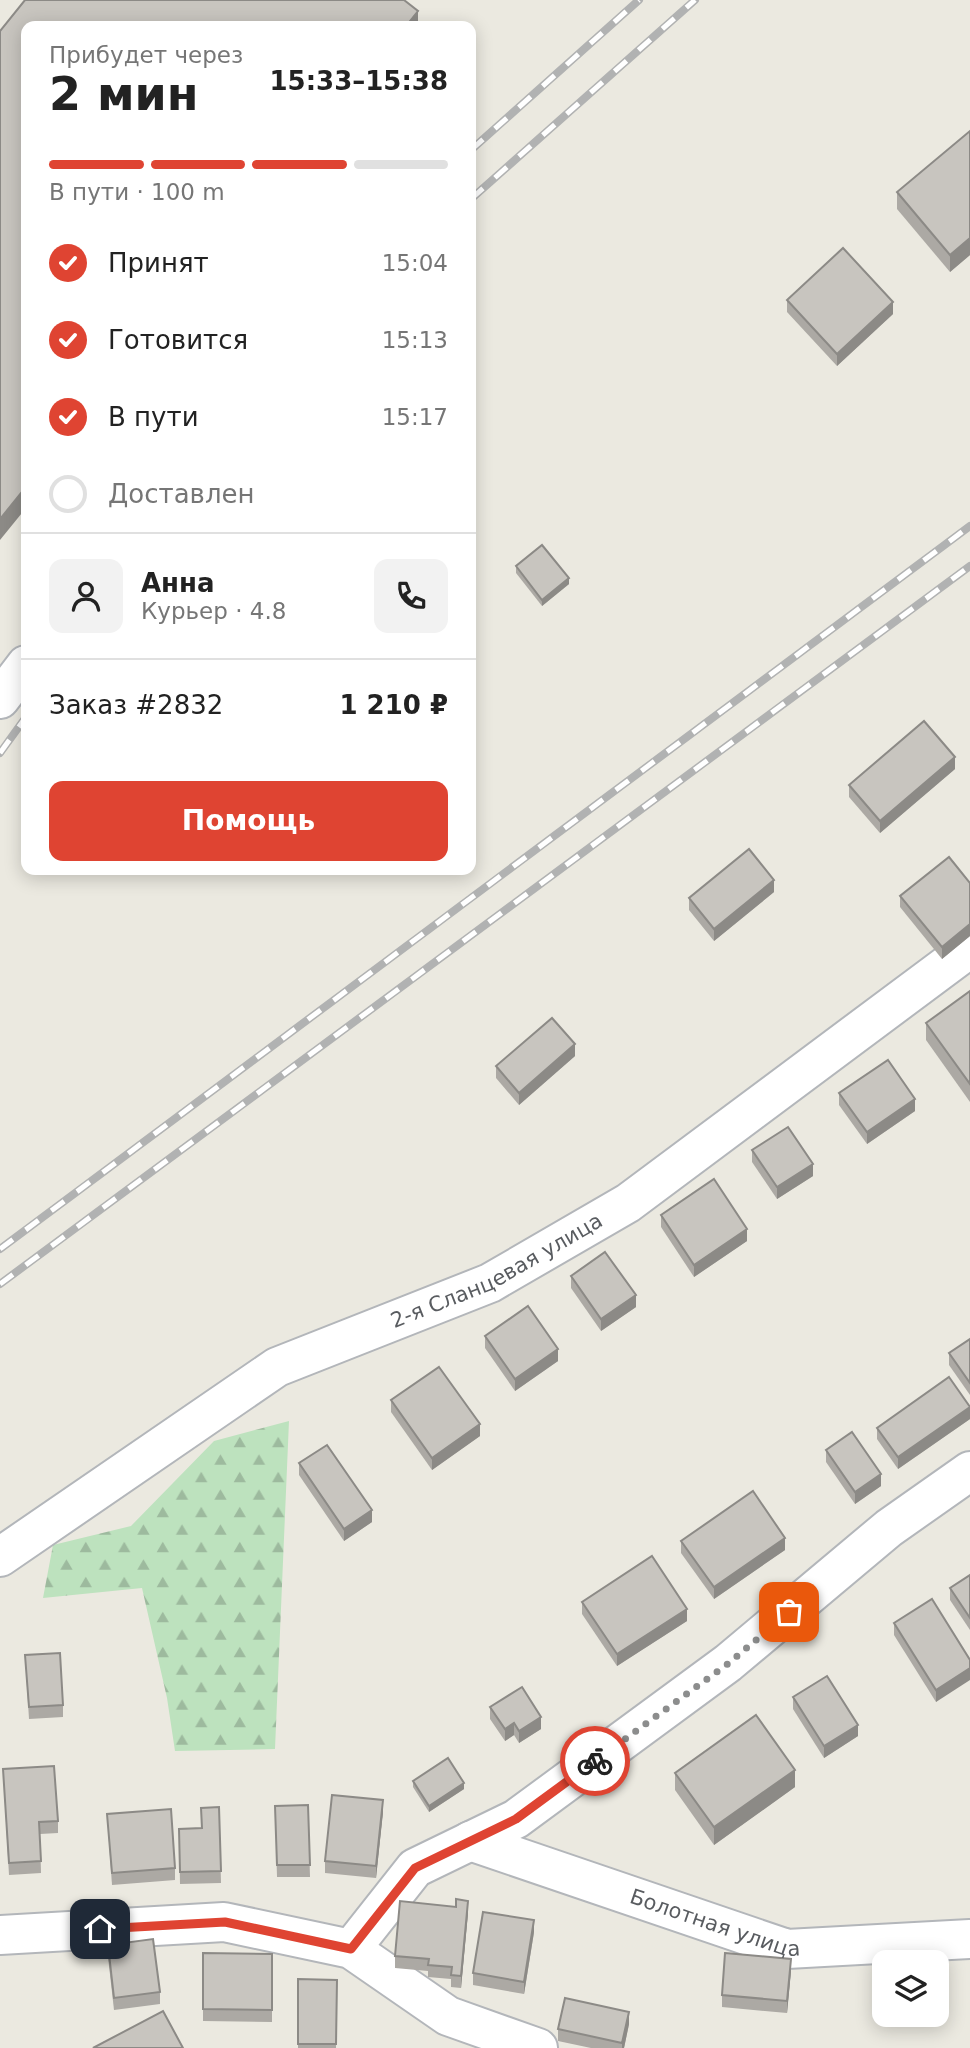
<!DOCTYPE html>
<html lang="ru">
<meta charset="utf-8">
<style>
body{margin:0;font-family:"DejaVu Sans",sans-serif;background:#f2f2f2;color:#222;height:100vh;display:flex;flex-direction:column;font-size:26px;white-space:nowrap}
*{box-sizing:border-box;margin:0}
p{font-size:23px;color:#767676}
.icon{flex:none;width:38px;height:38px;fill:none;stroke:currentColor;stroke-width:2;stroke-linecap:round;stroke-linejoin:round}
.map{position:relative;flex:1;overflow:hidden}
.side{position:absolute;left:21px;top:21px;width:455px;height:854px;display:flex;flex-direction:column;background:#fff;border-radius:14px;box-shadow:0 4px 18px #0003}
.side>*{flex:none}
.buttons{position:absolute;left:872px;top:1950px;display:grid;gap:14px}
.buttons a{display:grid;place-items:center;width:77px;height:77px;border-radius:14px;background:#fff;box-shadow:0 4px 18px #0003;font-size:35px}
.pin{position:absolute;display:grid;place-items:center;width:60px;height:60px;color:#fff;margin:-30px;border-radius:14px;box-shadow:0 4px 10px #0006}
.courier{position:absolute;display:grid;place-items:center;width:70px;height:70px;margin:-35px;border:5px solid #df4432;border-radius:50%;background:#fff;color:#222;box-shadow:0 2px 9px #0007}
.headline em{font-style:normal;font-weight:800}
.headline div{display:flex;flex-direction:column-reverse}
.headline{display:flex;align-items:center;justify-content:space-between;height:119px;padding:0 28px}
h1{font-size:46px;font-weight:800;line-height:52px}
.bar{display:grid;grid-template-columns:repeat(4,1fr);gap:10px 7px;align-content:center;height:84px;padding:0 28px}
.bar i{height:9px;border-radius:5px;background:#e0e0e0}
.bar .selected{background:#df4432}
.bar p{grid-column:span 4}
.line{display:flex;align-items:center;gap:18px;padding:0 28px;border-top:2px solid #e0e0e0}
.line div{flex:1}
.round{display:grid;place-items:center;flex:none;width:74px;height:74px;border-radius:14px;background:#f2f2f2}
ol{padding:0 28px;list-style:none}
li{display:flex;align-items:center;gap:21px;height:77px}
li p{margin-inline-start:auto}
li .icon{padding:7px;border-radius:50%;background:#df4432;color:#fff;stroke-width:4}
li:last-child{color:#767676}
li i{width:38px;height:38px;border:4px solid #e0e0e0;border-radius:50%}
.action{display:flex;gap:14px;margin-top:auto;padding:14px 28px}
.action a{flex:1;height:80px;border-radius:14px;background:#df4432;color:#fff;font-size:28px;font-weight:800;line-height:80px;text-align:center}
.map>svg:first-child{display:block}
.forest{fill:url(#forest-firs)}
.lines{fill:none;stroke-linecap:round;stroke-linejoin:round}
.minor-casing{stroke:#b3b6ba;stroke-width:42}
.minor{stroke:#fff;stroke-width:38}
.rail-casing{stroke:#b1b2b2;stroke-width:8}
.rail{stroke:#fff;stroke-width:5;stroke-dasharray:16;stroke-linecap:butt}
.wall{fill:#aca9a4}
.shaded-wall{fill:#8c8a86}
.building{fill:#c8c5bf;stroke:#8c8a86;stroke-width:2}
.done{stroke:#8c8d8d;stroke-width:7;stroke-dasharray:0 12.6}
.route{stroke:#df4432;stroke-width:9}
.labels{text-anchor:middle;dominant-baseline:central;stroke-width:6;stroke-linejoin:round;paint-order:stroke}
.street-label{font-size:21px;fill:#595c60;stroke:#fff}
</style>
<div class="map">
<svg width="970" height="2048" viewBox="0 0 970 2048">
<defs>
<pattern id="forest-firs" width="22" height="20" patternUnits="userSpaceOnUse" patternTransform="scale(1.75)"><rect width="22" height="20" fill="#bde2be"/><path d="M5 1l3.5 6h-7zM16 11l3.5 6h-7z" fill="#9dba9e"/></pattern>
</defs>
<rect width="100%" height="100%" fill="#ebe9e0"/>
<path class="forest" d="M289,1421L275,1749L175,1751L167,1698L142,1588L43,1598L53,1545L131,1526L214,1441Z"/>
<g class="lines">
<defs>
<g id="minor">
<path d="M0,699L26,665"/>
<path id="s1" d="M0,1557L277,1367L490,1283L628,1203L970,948"/>
<path id="s2" d="M470,1841L787,1949L970,1939"/>
<path d="M0,1935L224,1922L351,1949L448,2016L538,2048"/>
<path d="M351,1949L415,1868L516,1819L728,1663L889,1528L970,1471"/>
</g>
</defs>
<use href="#minor" class="minor-casing"/>
<use href="#minor" class="minor"/>
<defs>
<g id="rail">
<path d="M471,150L639,0"/>
<path d="M471,199L695,0"/>
<path d="M0,753L26,717"/>
<path d="M0,1249L970,526"/>
<path d="M0,1284L970,566"/>
</g>
</defs>
<use href="#rail" class="rail-casing"/>
<use href="#rail" class="rail"/>
</g>
<g class="wall">
<path d="M970,132V255L950,272L897,209V192Z"/>
<path d="M787,300L893,314L837,366L787,312Z"/>
<path d="M516,566L569,584L542,606L516,573Z"/>
<path d="M955,769L880,833L849,797V785Z"/>
<path d="M970,883V936L942,959L900,907V896Z"/>
<path d="M774,892L714,941L689,910V898Z"/>
<path d="M970,991V1102L926,1040V1023Z"/>
<path d="M575,1056L519,1105L496,1078V1066Z"/>
<path d="M839,1093L915,1111L867,1144L839,1105Z"/>
<path d="M752,1150L813,1176L777,1199L752,1162Z"/>
<path d="M661,1215L747,1241L694,1277L661,1227Z"/>
<path d="M571,1276L636,1307L601,1331L571,1288Z"/>
<path d="M485,1336L558,1361L515,1391L485,1348Z"/>
<path d="M970,1339V1395L949,1365V1353Z"/>
<path d="M391,1400L480,1436L432,1470L391,1412Z"/>
<path d="M970,1419L898,1469L877,1439V1428Z"/>
<path d="M826,1450L881,1486L855,1504L826,1462Z"/>
<path d="M299,1463L372,1522L344,1541L299,1475Z"/>
<path d="M681,1541L785,1550L714,1599L681,1553Z"/>
<path d="M970,1575V1630L950,1600V1588Z"/>
<path d="M582,1602L687,1621L617,1666L582,1614Z"/>
<path d="M894,1623L970,1660L936,1702L894,1635Z"/>
<path d="M25,1655L63,1705V1717L29,1719Z"/>
<path d="M793,1697L858,1736L824,1758L793,1709Z"/>
<path d="M490,1707L541,1729L519,1743L514,1735L505,1741L490,1719Z"/>
<path d="M3,1769L58,1821V1833L40,1834L41,1873L9,1875Z"/>
<path d="M675,1773L795,1787L714,1845L675,1790Z"/>
<path d="M413,1781L464,1789L429,1812L413,1787Z"/>
<path d="M308,1805L310,1877H277L275,1806Z"/>
<path d="M219,1807L221,1883L180,1884L179,1829L201,1828Z"/>
<path d="M383,1812L376,1878L325,1873V1861Z"/>
<path d="M107,1814L175,1868V1880L112,1885Z"/>
<path d="M468,1913L461,1988L451,1987V1979L428,1977V1971L395,1968V1956Z"/>
<path d="M534,1932L524,1994L473,1985V1973Z"/>
<path d="M108,1945L160,1992V2004L114,2010L108,1957Z"/>
<path d="M203,1953L272,1954V2022L203,2021Z"/>
<path d="M791,1971L787,2013L722,2007V1995Z"/>
<path d="M298,1979L337,1980L336,2048H298Z"/>
<path d="M629,2024L624,2048H591L558,2041V2029Z"/>
</g>
<g class="shaded-wall">
<path d="M418,11V26H406Z"/>
<path d="M970,238V255L950,272V255Z"/>
<path d="M893,302V314L837,366V354Z"/>
<path d="M26,487V508L0,540V519Z"/>
<path d="M569,578V584L542,606V600Z"/>
<path d="M955,757V769L880,833V821Z"/>
<path d="M774,880V892L714,941V929Z"/>
<path d="M970,924V936L942,959V947Z"/>
<path d="M575,1044V1056L519,1105V1093Z"/>
<path d="M915,1099V1111L867,1144V1132Z"/>
<path d="M813,1164V1176L777,1199V1187Z"/>
<path d="M747,1229V1241L694,1277V1265Z"/>
<path d="M636,1295V1307L601,1331V1319Z"/>
<path d="M558,1349V1361L515,1391V1379Z"/>
<path d="M970,1407V1419L898,1469V1457Z"/>
<path d="M480,1424V1436L432,1470V1458Z"/>
<path d="M881,1474V1486L855,1504V1492Z"/>
<path d="M372,1510V1522L344,1541V1529Z"/>
<path d="M785,1538V1550L714,1599V1587Z"/>
<path d="M687,1609V1621L617,1666V1654Z"/>
<path d="M970,1668V1680L936,1702V1690Z"/>
<path d="M541,1717V1729L519,1743V1731Z"/>
<path d="M514,1723V1735L505,1741V1729Z"/>
<path d="M858,1725V1736L824,1758V1746Z"/>
<path d="M795,1770V1787L714,1845V1827Z"/>
<path d="M464,1783V1789L429,1812V1806Z"/>
<path d="M383,1800V1812L376,1878V1866Z"/>
<path d="M468,1901V1913L461,1988V1976Z"/>
<path d="M534,1920V1932L524,1994V1982Z"/>
<path d="M791,1959V1971L787,2013V2001Z"/>
<path d="M629,2012V2024L624,2048H622V2043Z"/>
</g>
<g class="building">
<path d="M25,0H404L418,11L406,26H26V487L0,519V31Z"/>
<path d="M970,131V238L950,255L897,192Z"/>
<path d="M843,248L893,302L837,354L787,300Z"/>
<path d="M542,545L569,578L542,600L516,566Z"/>
<path d="M924,721L955,757L880,821L849,785Z"/>
<path d="M749,849L774,880L714,929L689,898Z"/>
<path d="M949,857L970,883V924L942,947L900,896Z"/>
<path d="M970,991V1084L926,1023Z"/>
<path d="M552,1018L575,1044L519,1093L496,1066Z"/>
<path d="M888,1060L915,1099L867,1132L839,1093Z"/>
<path d="M788,1127L813,1164L777,1187L752,1150Z"/>
<path d="M714,1179L747,1229L694,1265L661,1215Z"/>
<path d="M605,1252L636,1295L601,1319L571,1276Z"/>
<path d="M528,1306L558,1349L515,1379L485,1336Z"/>
<path d="M970,1339V1383L949,1353Z"/>
<path d="M439,1367L480,1424L432,1458L391,1400Z"/>
<path d="M949,1377L970,1407L898,1457L877,1428Z"/>
<path d="M852,1432L881,1474L855,1492L826,1450Z"/>
<path d="M327,1445L372,1510L344,1529L299,1463Z"/>
<path d="M753,1491L785,1538L714,1587L681,1541Z"/>
<path d="M652,1556L687,1609L617,1654L582,1602Z"/>
<path d="M970,1575V1618L950,1588Z"/>
<path d="M932,1599L970,1660V1668L936,1690L894,1623Z"/>
<path d="M60,1653L63,1705L29,1707L25,1655Z"/>
<path d="M827,1676L858,1725L824,1746L793,1697Z"/>
<path d="M522,1687L541,1717L519,1731L514,1723L505,1729L490,1707Z"/>
<path d="M756,1715L795,1770L714,1827L675,1773Z"/>
<path d="M448,1758L464,1783L429,1806L413,1781Z"/>
<path d="M54,1766L58,1821L39,1822L41,1861L9,1863L3,1769Z"/>
<path d="M332,1795L383,1800L376,1866L325,1861Z"/>
<path d="M308,1805L310,1865H277L275,1806Z"/>
<path d="M219,1807L221,1871L180,1872L179,1829L202,1828L201,1808Z"/>
<path d="M171,1809L175,1868L112,1873L107,1814Z"/>
<path d="M456,1899L468,1901L461,1976L451,1975L452,1967L428,1965L429,1959L395,1956L400,1901L456,1907Z"/>
<path d="M483,1912L534,1920L524,1982L473,1973Z"/>
<path d="M153,1939L160,1992L114,1998L108,1945Z"/>
<path d="M203,1953L272,1954V2010L203,2009Z"/>
<path d="M725,1953L791,1959L787,2001L722,1995Z"/>
<path d="M298,1979L337,1980L336,2044H298Z"/>
<path d="M565,1998L629,2012L622,2043L558,2029Z"/>
<path d="M163,2011L183,2048H93Z"/>
</g>
<g class="lines">
<path class="done" d="M595,1761L729,1663L789,1612"/>
<path class="route" d="M100,1929L225,1922L351,1949L415,1868L516,1819L595,1761"/>
</g>
<g class="labels">
<g class="street-label">
<text stroke="none"><textPath href="#s1" startOffset="576">2-я Сланцевая улица</textPath></text>
<text stroke="none"><textPath href="#s2" startOffset="259">Болотная улица</textPath></text>
</g>
</g>
</svg>
<div class="buttons">
<a><svg class="icon" aria-label="layers" viewBox="0 0 24 24"><path d="M12 4l9 5-9 5-9-5zM3 14l9 5 9-5"/></svg></a>
</div>
<div class="pin" style="left:789px;top:1612px;background:#ea580c"><svg class="icon" aria-label="bag" viewBox="0 0 24 24"><path d="M5 8h14l-1 12H6zM9 8a3 3 0 0 1 6 0"/></svg></div>
<div class="pin" style="left:100px;top:1929px;background:#1f2937"><svg class="icon" aria-label="home" viewBox="0 0 24 24"><path d="M3 11l9-7 9 7M6 9v11h12V9"/></svg></div>
<div class="courier" style="left:595px;top:1761px"><svg class="icon" aria-label="bike" viewBox="0 0 24 24"><circle cx="6" cy="16" r="4"/><circle cx="18" cy="16" r="4"/><path d="M6 16l4-8h5l3 8M10 8l3 8H6M13 5h3"/></svg></div>
<section class="side">
<div class="headline"><div><h1>2 мин</h1><p>Прибудет через</p></div><em>15:33–15:38</em></div>
<div class="bar"><i class="selected"></i><i class="selected"></i><i class="selected"></i><i></i><p>В пути · 100 m</p></div>
<ol>
<li><svg class="icon" aria-label="check" viewBox="0 0 24 24"><path d="M5 12l5 5 9-10"/></svg>Принят<p>15:04</p></li>
<li><svg class="icon" aria-label="check" viewBox="0 0 24 24"><path d="M5 12l5 5 9-10"/></svg>Готовится<p>15:13</p></li>
<li><svg class="icon" aria-label="check" viewBox="0 0 24 24"><path d="M5 12l5 5 9-10"/></svg>В пути<p>15:17</p></li>
<li><i></i>Доставлен</li>
</ol>
<div class="line" style="height:126px"><a class="round"><svg class="icon" aria-label="person" viewBox="0 0 24 24"><circle cx="12" cy="8" r="4"/><path d="M4 21q1-7 8-7t8 7"/></svg></a><div><b>Анна</b><p>Курьер · 4.8</p></div><a class="round"><svg class="icon" aria-label="phone" viewBox="0 0 24 24"><path d="M5 4h4l2 5-3 2q2 4 5 5l2-3 5 2v4C11 20 4 13 5 4z"/></svg></a></div>
<div class="line" style="height:91px"><div>Заказ #2832</div><b>1 210 ₽</b></div>
<div class="action"><a>Помощь</a></div>
</section>
</div>
